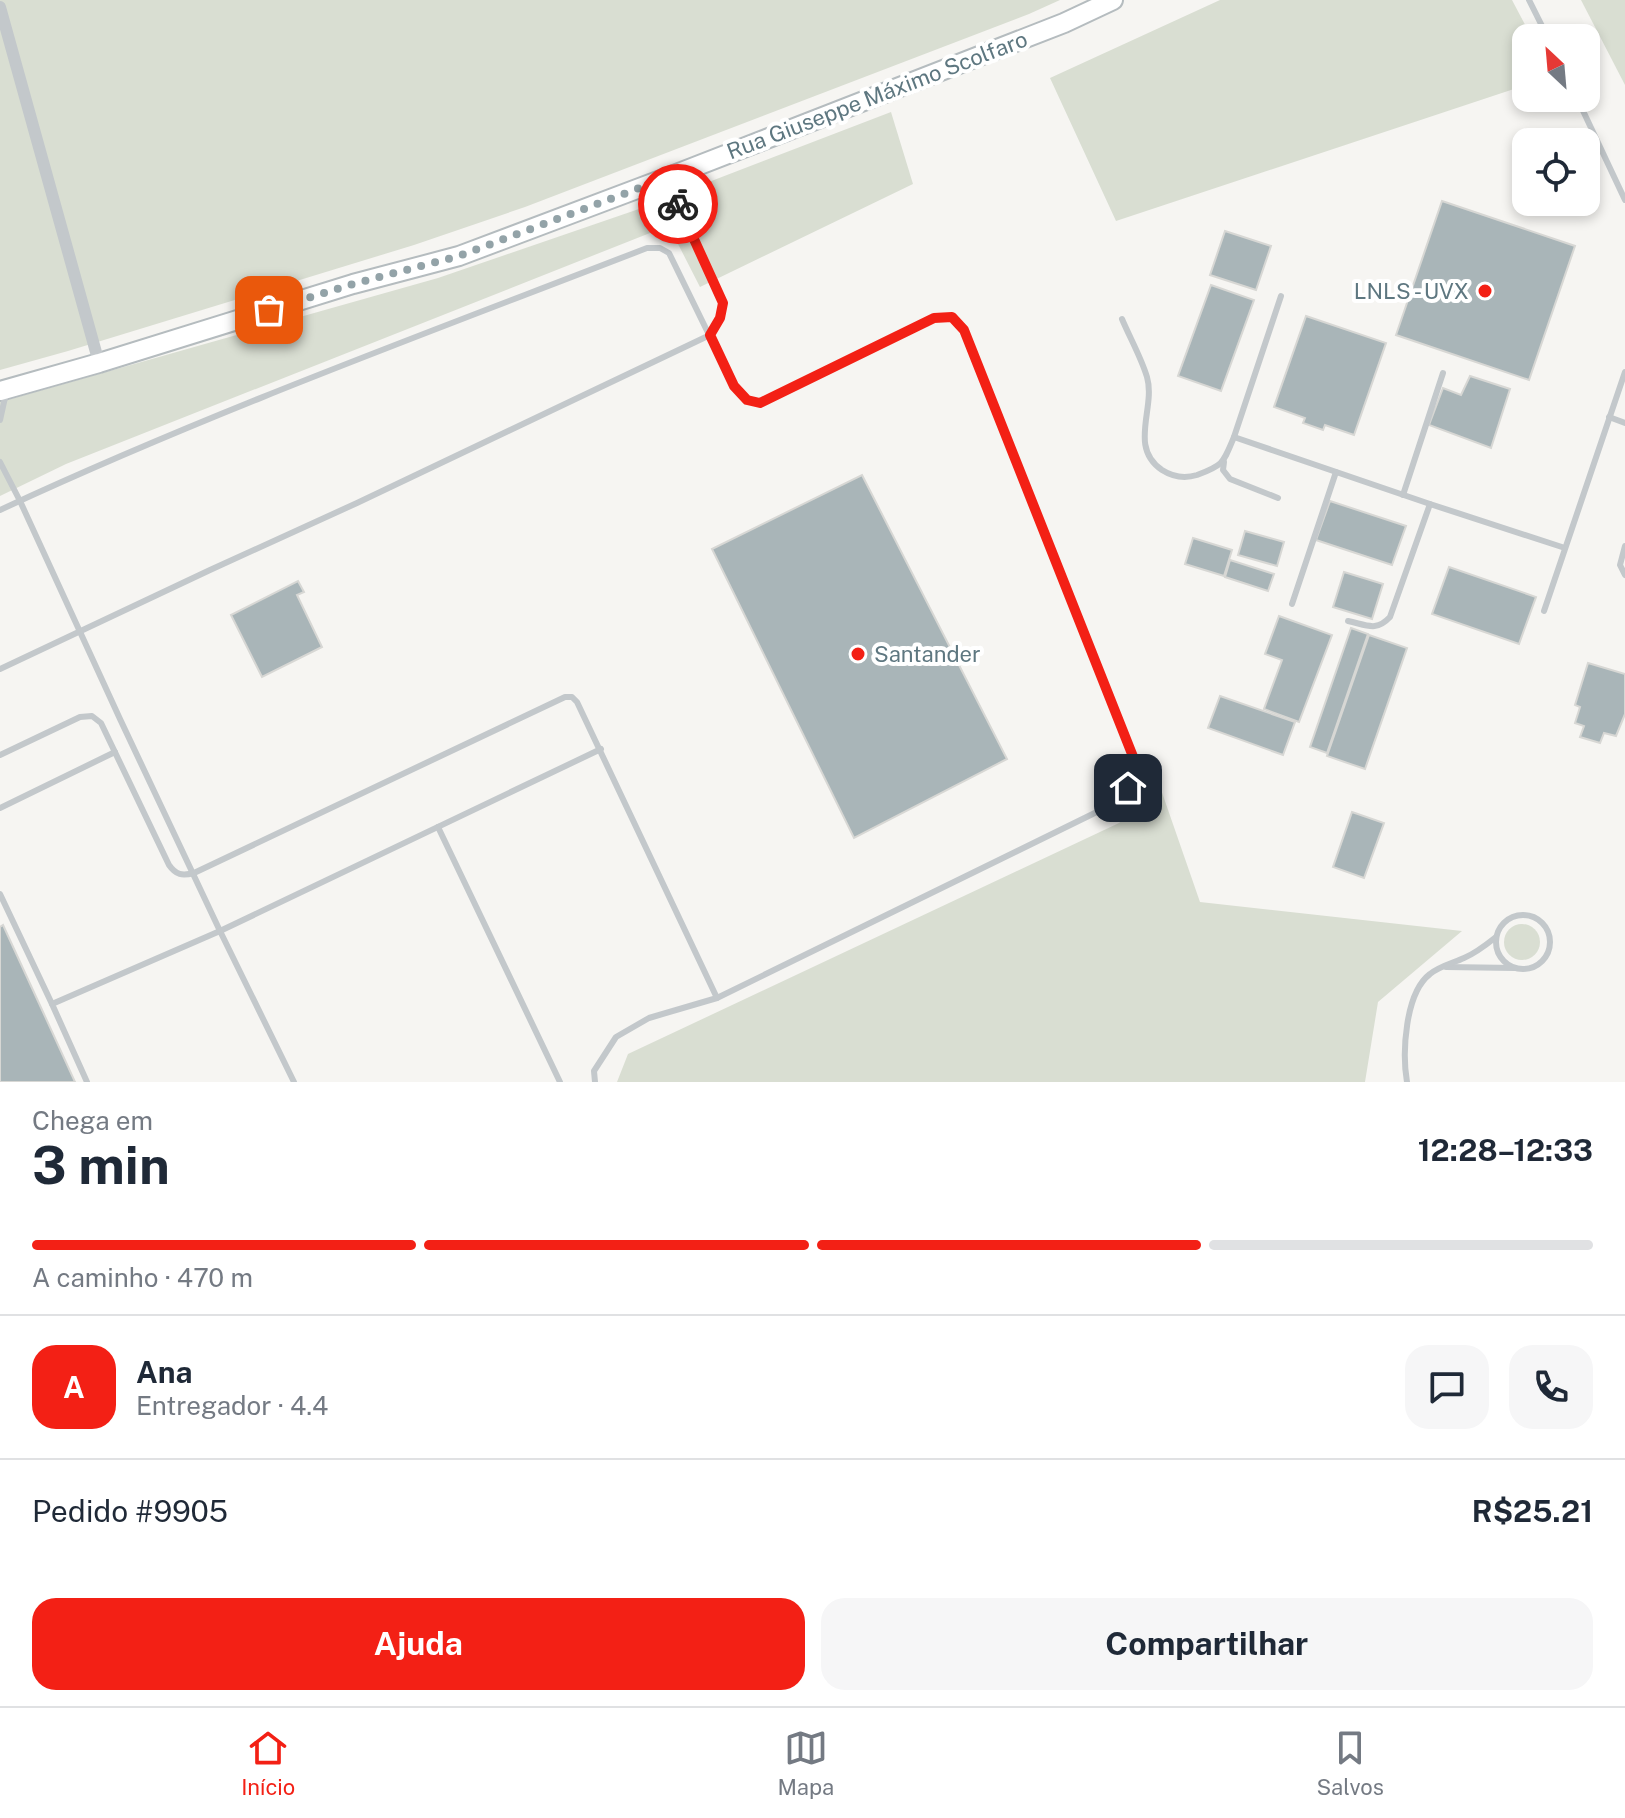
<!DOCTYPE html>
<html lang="pt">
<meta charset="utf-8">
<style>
body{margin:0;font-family:"Public Sans",sans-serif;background:#f6f6f7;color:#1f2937;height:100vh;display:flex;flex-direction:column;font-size:30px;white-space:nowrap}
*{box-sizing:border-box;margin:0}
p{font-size:26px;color:#747a83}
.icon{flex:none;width:44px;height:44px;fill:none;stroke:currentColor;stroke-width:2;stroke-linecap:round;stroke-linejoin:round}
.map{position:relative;height:1082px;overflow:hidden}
.drawer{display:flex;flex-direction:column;background:#fff;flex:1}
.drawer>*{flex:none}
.needle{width:52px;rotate:334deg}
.buttons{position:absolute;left:1512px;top:24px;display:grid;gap:16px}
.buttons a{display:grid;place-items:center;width:88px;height:88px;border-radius:16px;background:#fff;box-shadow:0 4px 12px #0003;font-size:40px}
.pin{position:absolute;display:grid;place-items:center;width:68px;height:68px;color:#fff;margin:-34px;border-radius:16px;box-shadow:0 4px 12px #0006}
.courier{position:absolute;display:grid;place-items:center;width:80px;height:80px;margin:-40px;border:6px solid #f32015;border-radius:50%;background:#fff;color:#222;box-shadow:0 2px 10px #0007}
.head em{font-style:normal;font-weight:700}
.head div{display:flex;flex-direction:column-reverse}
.head{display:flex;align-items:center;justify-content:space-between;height:136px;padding:0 32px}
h1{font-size:52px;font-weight:700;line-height:60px}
.bar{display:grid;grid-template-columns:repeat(4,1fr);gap:12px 8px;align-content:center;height:96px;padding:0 32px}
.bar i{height:10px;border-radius:6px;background:#e0e1e3}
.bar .active{background:#f32015}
.bar p{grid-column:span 4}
.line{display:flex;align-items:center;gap:20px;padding:0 32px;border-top:2px solid #e0e1e3}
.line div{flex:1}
.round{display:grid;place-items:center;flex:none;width:84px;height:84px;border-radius:24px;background:#f6f6f7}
.cta{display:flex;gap:16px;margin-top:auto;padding:16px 32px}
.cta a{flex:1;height:92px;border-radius:24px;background:#f32015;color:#fff;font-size:32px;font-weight:700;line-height:92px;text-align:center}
.cta a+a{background:#f6f6f7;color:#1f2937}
.tabs{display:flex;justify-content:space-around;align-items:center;height:112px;border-top:2px solid #e0e1e3;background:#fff;font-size:22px;color:#747a83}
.tabs a{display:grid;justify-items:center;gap:4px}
.tabs .active{color:#f32015}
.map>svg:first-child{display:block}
.green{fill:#d9ded2}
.building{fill:#a9b5b8;stroke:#d7d7d4;stroke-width:2}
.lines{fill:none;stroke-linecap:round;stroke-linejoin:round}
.secondary-casing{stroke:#b5bcbf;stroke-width:22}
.lane{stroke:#c3c8cb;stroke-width:6}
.street{stroke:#c3c8cb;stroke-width:12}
.secondary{stroke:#fff;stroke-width:18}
.done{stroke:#93a3a8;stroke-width:8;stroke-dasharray:0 14.4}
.route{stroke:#f32015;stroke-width:10}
.poi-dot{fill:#f32015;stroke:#fff;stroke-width:3}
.labels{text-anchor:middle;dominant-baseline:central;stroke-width:8;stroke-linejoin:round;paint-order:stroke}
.street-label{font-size:22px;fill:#5e7780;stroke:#fff}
.poi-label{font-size:22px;fill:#5e7780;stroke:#fff;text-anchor:end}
</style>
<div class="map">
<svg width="1625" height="1082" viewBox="0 0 1625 1082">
<rect width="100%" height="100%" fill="#f6f5f2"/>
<g class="green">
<path d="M0,0H1060L1029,14L525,207L414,245L68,351L0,370Z"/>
<path d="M1220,0H1512L1532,38H1526V85L1116,221L1050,78Z"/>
<path d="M1581,0H1625V85Z"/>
<path d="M891,112L913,184L700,287L677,242L650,233L66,464L0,496V402L438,278L636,210Z"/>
<path d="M1149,755L1200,902L1462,931L1378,1002L1365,1082H617L628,1054L1119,823L1145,798Z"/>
<circle cx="1522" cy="942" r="18"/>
</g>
<g class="building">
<path d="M1442,201L1575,246L1529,380L1396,335Z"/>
<path d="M1225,231L1271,246L1256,290L1210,275Z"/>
<path d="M1211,285L1254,300L1221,391L1178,376Z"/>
<path d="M1306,316L1386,343L1354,435L1325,425L1323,430L1303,423L1305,418L1274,407Z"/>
<path d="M1470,376L1510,389L1491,448L1429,425L1443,388L1461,395Z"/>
<path d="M862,475L1007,759L854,838L712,549Z"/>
<path d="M1330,501L1406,526L1392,565L1316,540Z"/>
<path d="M1245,531L1284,542L1277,566L1238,555Z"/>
<path d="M1193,538L1232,550L1224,576L1185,564Z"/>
<path d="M1230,560L1274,574L1268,591L1225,577Z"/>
<path d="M1449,567L1536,597L1519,644L1432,614Z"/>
<path d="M1344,572L1383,584L1372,619L1333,607Z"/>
<path d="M298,581L304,592L297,595L322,647L262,677L231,615Z"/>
<path d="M1279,616L1332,635L1299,722L1264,709L1282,660L1265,654Z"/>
<path d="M1351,628L1368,634L1327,753L1310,747Z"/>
<path d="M1369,635L1407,648L1365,769L1327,756Z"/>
<path d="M1588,663L1625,674V714L1616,736L1604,733L1600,743L1580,737L1584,726L1575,723L1580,707L1575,705Z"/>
<path d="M1220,696L1295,722L1283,755L1208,728Z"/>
<path d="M1352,812L1384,823L1364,878L1333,867Z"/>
<path d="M3,925L43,1012L75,1082H0V927Z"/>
</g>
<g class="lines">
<defs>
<path id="secondary" d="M0,391L99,363L353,284L459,256L666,178L1064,23L1113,0"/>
</defs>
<use href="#secondary" class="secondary-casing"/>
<g class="lane">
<path d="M1529,0L1548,38"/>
<path d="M1577,98L1625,200"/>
<path d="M1122,319C1130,338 1141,357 1147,377C1156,408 1128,447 1162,470C1173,477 1184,479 1197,475C1224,465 1223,463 1234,437L1430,504L1565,548"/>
<path d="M1609,417L1625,423"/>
<path d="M0,420L6,393"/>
<path d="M1234,437L1281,296"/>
<path d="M0,462L20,501L120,719L220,931L52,1004L87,1082"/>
<path d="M1224,462L1223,470L1230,479L1278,498"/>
<path d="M1403,495L1443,373"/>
<path d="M0,510C211,412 430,332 647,248H660L669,253L734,386L747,400L760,403L934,318L952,317L964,330L1134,759L1128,788L1109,806L717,998L649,1018L616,1037L594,1071L595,1082"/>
<path d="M1625,546L1620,565L1625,575"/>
<path d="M1292,604L1336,472"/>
<path d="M1544,611L1625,372"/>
<path d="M1348,621C1367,625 1376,632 1390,617L1430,504"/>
<path d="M0,669L210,570L357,503L710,335L720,318L723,303L667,179"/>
<path d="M0,755L80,717L92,716L101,723L169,865C176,875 182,876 194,873L565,697H572L577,702L717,998"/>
<path d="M0,808L115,752"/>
<path d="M438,827L560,1082"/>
<path d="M0,894L52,1004"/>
<circle cx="1523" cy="942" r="27"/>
<path d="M1446,967L1515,968"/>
<path d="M294,1082L220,931L601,749"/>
<path d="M1407,1082C1402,1053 1405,993 1430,974C1440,966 1453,963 1464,958C1476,953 1486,945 1496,937"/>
</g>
<path class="street" d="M0,7L99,363"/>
<use href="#secondary" class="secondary"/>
</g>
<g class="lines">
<path class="done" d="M269,310L353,284L459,256L666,178L678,204"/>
<path class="route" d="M678,204L723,303L720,318L710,335L734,386L747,400L760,403L934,318L952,317L964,330L1134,759L1128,788"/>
</g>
<g class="poi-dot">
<circle cx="1485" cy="291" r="8"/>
<circle cx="858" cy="654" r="8"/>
</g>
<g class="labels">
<g class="street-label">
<text transform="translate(877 95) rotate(-21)">Rua Giuseppe Máximo Scolfaro</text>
</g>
<g class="poi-label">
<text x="1469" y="291">LNLS - UVX</text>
<text x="874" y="654" text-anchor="start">Santander</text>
</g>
</g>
</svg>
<div class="buttons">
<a><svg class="needle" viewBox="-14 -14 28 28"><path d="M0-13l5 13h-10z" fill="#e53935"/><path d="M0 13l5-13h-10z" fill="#747a83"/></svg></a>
<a><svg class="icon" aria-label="locate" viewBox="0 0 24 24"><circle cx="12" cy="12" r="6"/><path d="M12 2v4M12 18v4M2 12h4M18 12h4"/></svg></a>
</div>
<div class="pin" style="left:269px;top:310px;background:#ea580c"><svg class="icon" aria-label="bag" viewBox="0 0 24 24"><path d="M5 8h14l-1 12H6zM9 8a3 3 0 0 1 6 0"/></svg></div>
<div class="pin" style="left:1128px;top:788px;background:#1f2937"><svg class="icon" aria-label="home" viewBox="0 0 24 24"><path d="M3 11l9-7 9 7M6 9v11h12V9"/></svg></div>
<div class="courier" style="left:678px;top:204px"><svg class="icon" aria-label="bike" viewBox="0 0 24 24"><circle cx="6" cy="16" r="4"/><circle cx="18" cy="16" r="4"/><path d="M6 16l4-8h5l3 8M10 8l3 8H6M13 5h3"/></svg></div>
</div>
<section class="drawer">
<div class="head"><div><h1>3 min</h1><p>Chega em</p></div><em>12:28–12:33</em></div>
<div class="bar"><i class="active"></i><i class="active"></i><i class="active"></i><i></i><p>A caminho · 470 m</p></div>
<div class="line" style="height:144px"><b class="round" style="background:#f32015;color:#fff">A</b><div><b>Ana</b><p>Entregador · 4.4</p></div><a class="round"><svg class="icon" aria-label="chat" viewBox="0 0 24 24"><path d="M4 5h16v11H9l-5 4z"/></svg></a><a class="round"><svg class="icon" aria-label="phone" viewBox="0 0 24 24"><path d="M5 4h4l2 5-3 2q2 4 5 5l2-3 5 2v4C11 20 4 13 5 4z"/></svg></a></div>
<div class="line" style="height:104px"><div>Pedido #9905</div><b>R$25.21</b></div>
<div class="cta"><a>Ajuda</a><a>Compartilhar</a></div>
</section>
<nav class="tabs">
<a class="active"><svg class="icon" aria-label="home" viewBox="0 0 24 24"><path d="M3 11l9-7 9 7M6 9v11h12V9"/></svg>Início</a>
<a><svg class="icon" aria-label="map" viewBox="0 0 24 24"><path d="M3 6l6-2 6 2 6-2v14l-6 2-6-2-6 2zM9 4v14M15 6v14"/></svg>Mapa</a>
<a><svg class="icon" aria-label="saved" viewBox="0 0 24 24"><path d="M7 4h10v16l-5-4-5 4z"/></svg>Salvos</a>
</nav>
